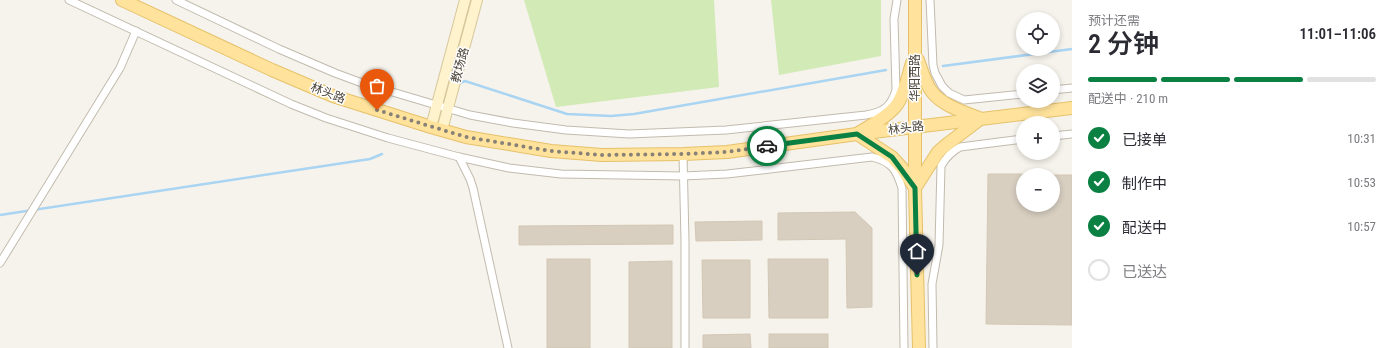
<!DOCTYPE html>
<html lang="zh">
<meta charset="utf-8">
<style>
body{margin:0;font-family:"Roboto Condensed","Noto Sans SC",sans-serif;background:#f7f7f7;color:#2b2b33;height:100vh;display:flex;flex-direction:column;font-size:15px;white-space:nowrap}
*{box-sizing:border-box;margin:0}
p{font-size:13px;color:#7c7c81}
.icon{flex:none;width:22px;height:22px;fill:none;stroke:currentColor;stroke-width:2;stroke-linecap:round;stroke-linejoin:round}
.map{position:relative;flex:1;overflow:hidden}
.sheet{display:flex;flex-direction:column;background:#fff;width:320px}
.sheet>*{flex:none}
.controls{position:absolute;left:1016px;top:12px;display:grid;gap:8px}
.controls a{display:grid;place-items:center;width:44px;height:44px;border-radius:50%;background:#fff;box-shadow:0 2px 6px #0003;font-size:20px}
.pin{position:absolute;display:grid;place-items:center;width:34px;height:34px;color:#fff;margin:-41px -17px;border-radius:50% 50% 50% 0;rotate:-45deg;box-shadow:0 0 4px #0007}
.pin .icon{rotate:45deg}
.courier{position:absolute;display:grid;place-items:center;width:40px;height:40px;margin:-20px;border:3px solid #0b8043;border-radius:50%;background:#fff;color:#222;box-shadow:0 1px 5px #0007}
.summary em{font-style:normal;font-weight:600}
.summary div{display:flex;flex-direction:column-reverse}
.summary{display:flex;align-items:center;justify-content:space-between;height:68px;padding:0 16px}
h1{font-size:26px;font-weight:600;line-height:30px}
.bar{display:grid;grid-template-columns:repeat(4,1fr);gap:6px 4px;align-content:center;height:48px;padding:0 16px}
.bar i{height:5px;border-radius:3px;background:#e1e1e2}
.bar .on{background:#0b8043}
.bar p{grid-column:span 4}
ol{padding:0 16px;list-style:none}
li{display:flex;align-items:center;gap:12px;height:44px}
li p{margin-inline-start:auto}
li .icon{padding:4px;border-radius:50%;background:#0b8043;color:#fff;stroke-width:4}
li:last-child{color:#7c7c81}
li i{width:22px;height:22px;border:2px solid #e1e1e2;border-radius:50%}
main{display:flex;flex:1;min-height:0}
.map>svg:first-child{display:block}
.green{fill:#d2eab5}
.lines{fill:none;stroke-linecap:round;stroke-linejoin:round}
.stream{stroke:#a9d4f2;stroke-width:2.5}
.building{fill:#d8cfc1;stroke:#d3c7b4}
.street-casing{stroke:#c2bbae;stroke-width:9}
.secondary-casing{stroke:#d6c79b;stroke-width:12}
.primary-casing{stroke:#e6c16a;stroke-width:14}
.street{stroke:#fff;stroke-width:7}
.secondary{stroke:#fff3cd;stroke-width:10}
.primary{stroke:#ffe39c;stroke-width:12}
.done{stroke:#878178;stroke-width:4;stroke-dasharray:0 7.2}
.route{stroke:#0b8043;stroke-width:5}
.labels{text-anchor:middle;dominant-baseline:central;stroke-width:3;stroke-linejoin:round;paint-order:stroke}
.street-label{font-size:12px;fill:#4b4439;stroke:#fff}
</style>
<main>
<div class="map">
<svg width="1072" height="348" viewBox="0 0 1072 348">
<rect width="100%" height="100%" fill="#f6f3ec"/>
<g class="green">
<path d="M524,0H714L719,87L556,107Z"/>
<path d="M771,0H881V56L779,75Z"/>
</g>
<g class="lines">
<g class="stream">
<path d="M943,66L1072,49"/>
<path d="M460,83L465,81L567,114L611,116L634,114L886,70"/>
<path d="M0,215L370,159L382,154"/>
</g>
</g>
<g class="building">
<path d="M988,174H1023V205H1053V175H1072V325L986,324Z"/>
<path d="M855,212L872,228V307L847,308L846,239L778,240V213Z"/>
<path d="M762,221V240L696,241L695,222Z"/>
<path d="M673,225V244L519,245V226Z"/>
<rect x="547" y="259" width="43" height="89"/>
<path d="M768,259H828V318H769Z"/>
<path d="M702,260H750V318H703Z"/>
<path d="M672,261V348H629V262Z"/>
<path d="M750,334L751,348H703V335Z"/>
<rect x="769" y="334" width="59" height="14"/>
</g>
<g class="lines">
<defs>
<g id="street">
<path d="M69,0L291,104L326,118L388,138L459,157L509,168L561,174L683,176L727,174L872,157C892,162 896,169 902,188L904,348"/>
<path d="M176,0L279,49L335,73L362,83L470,115L513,123L566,130L629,134L726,130L866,115C883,112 891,107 896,90L894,19L897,0"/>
<path d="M930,0L933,65L935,73L942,86L949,93L964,100L1023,94"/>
<path d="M1053,90L1072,88"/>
<path d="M1053,136L1072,134"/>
<path d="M683,154L685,241V348"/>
<path d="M459,157L470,179L473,188L508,348"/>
<path d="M0,263L120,68L136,31"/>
<path d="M933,348L932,284L939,245L941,166C946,157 951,152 960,147L1023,139"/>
</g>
<g id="secondary">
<path d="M431,127L465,0"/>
<path d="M442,130L477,0"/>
</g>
<g id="primary">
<path d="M122,0L272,70L333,96L431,127L466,137L551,151L602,155L683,154L727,152L857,134L1072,108"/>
<path d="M915,0V188L919,348"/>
<path d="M918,60C922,71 925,83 932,92C943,106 964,112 979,118"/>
<path d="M912,63C908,75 904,97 895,107C886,118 869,126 857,134L892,157L902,168L915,188L938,152L946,145L979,120"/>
</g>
</defs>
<use href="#street" class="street-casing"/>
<use href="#secondary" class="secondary-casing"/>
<use href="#primary" class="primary-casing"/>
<use href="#street" class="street"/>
<use href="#secondary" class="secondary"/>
<use href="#primary" class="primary"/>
</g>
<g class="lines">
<path class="done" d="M377,110L466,137L551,151L602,155L683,154L727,152L767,146"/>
<path class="route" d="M767,146L857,134L892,157L915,188L917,275"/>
</g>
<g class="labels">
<g class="street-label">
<text transform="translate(460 65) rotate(-75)">教场路</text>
<text transform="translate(915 78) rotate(-90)">华阳西路</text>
<text transform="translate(328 93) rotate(21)">林头路</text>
<text transform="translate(906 128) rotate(-7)">林头路</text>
</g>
</g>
</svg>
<div class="controls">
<a><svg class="icon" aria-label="locate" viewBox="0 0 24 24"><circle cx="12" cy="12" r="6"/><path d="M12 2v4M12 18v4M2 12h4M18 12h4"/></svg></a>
<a><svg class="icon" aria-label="layers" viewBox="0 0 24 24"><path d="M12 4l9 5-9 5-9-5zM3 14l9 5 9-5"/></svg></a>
<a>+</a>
<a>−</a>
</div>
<div class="pin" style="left:377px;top:110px;background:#ea580c"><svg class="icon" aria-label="bag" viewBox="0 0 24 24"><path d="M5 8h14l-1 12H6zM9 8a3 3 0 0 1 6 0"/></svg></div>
<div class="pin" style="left:917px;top:275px;background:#1f2937"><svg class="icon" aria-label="home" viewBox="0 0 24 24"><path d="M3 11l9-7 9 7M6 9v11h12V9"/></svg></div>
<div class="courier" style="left:767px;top:146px"><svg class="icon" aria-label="car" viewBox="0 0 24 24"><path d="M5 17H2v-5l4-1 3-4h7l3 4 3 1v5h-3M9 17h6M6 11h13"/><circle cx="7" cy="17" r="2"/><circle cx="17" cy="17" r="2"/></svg></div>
</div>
<section class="sheet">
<div class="summary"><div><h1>2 分钟</h1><p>预计还需</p></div><em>11:01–11:06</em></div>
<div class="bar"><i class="on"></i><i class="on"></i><i class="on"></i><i></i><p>配送中 · 210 m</p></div>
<ol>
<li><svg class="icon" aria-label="check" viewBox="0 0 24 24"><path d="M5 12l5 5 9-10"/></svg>已接单<p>10:31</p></li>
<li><svg class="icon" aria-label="check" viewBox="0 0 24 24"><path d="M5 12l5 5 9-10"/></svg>制作中<p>10:53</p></li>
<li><svg class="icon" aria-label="check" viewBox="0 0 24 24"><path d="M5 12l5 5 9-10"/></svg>配送中<p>10:57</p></li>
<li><i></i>已送达</li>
</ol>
</section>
</main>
